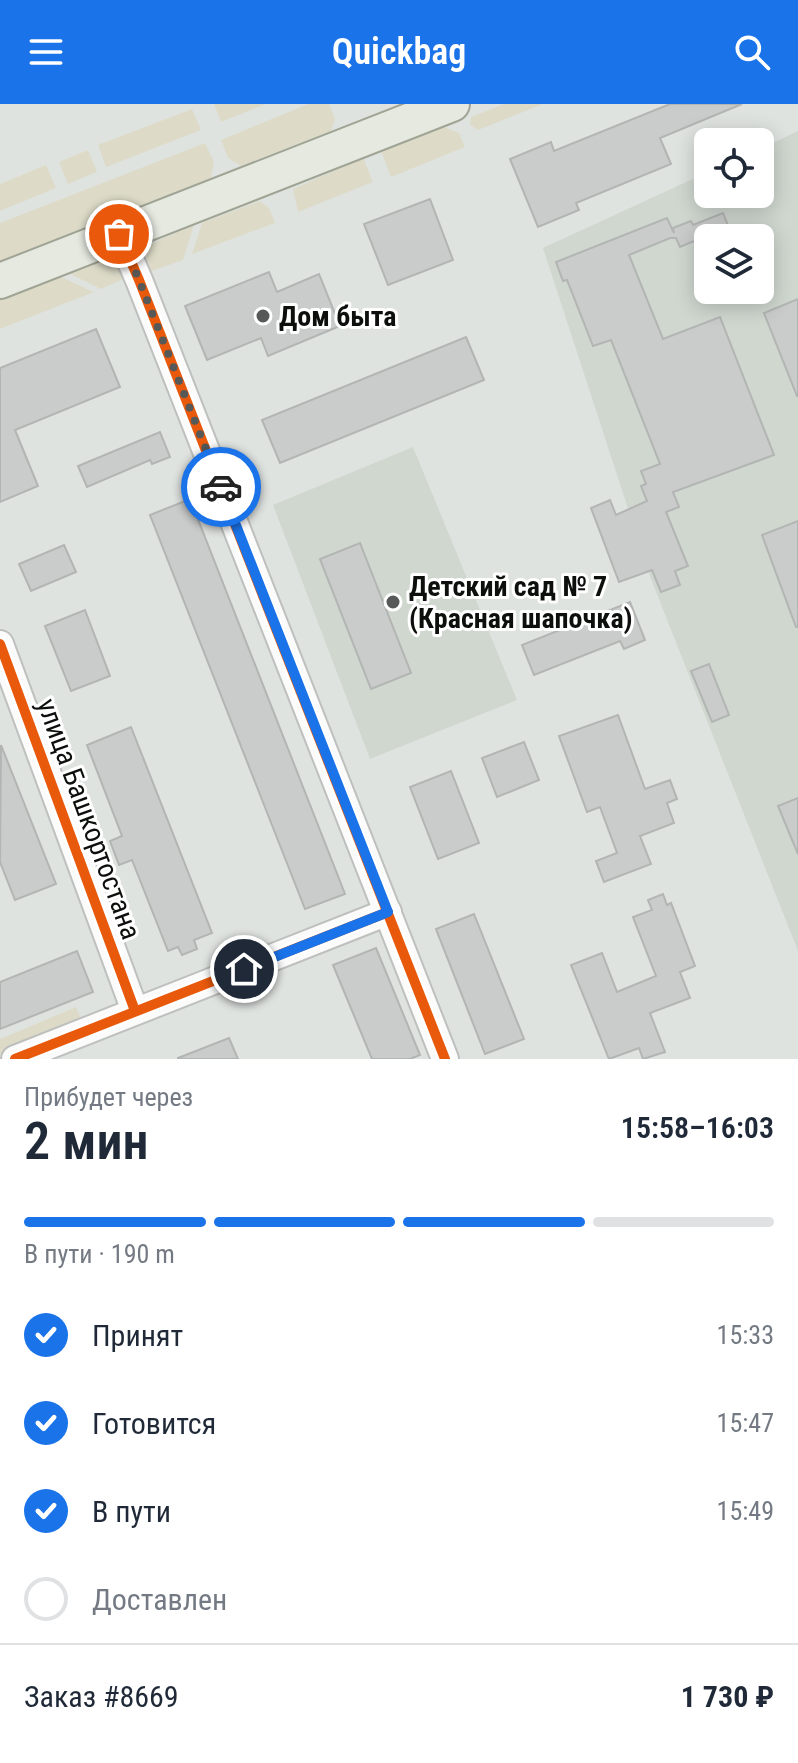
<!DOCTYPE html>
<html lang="ru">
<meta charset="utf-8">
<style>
body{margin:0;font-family:"Roboto Condensed",sans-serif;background:#f2f2f3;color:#1f2937;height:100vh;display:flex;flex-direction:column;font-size:30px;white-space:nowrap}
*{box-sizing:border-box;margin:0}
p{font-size:26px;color:#747a83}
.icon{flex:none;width:44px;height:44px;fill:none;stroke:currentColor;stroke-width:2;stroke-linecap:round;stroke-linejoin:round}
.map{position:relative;height:955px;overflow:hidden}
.side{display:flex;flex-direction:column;background:#fff;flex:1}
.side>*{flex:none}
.buttons{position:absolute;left:694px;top:24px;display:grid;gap:16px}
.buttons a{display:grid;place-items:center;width:80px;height:80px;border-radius:12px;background:#fff;box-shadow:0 4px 20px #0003;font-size:40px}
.pin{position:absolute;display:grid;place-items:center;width:68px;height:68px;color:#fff;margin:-34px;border:4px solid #fff;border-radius:50%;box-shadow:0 2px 8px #0007}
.courier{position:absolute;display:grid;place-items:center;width:80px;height:80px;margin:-40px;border:6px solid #1a73e8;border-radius:50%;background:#fff;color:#222;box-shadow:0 2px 10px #0007}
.summary em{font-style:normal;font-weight:600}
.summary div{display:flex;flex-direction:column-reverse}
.summary{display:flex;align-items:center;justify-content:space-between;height:136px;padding:0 24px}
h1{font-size:52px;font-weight:600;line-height:60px}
.bar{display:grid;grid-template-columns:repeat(4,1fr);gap:12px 8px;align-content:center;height:96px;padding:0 24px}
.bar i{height:10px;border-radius:6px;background:#e0e1e3}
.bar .current{background:#1a73e8}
.bar p{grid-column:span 4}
.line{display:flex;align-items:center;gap:20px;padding:0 24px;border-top:2px solid #e0e1e3}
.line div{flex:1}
ol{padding:0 24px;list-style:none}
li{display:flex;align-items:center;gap:24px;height:88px}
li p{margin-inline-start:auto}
li .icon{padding:8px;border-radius:50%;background:#1a73e8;color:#fff;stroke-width:4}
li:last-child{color:#747a83}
li i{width:44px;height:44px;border:4px solid #e0e1e3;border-radius:50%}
header{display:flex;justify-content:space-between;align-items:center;height:104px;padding:0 24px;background:#1a73e8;color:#fff;font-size:36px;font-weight:600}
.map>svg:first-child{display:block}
.built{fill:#cfd7cf;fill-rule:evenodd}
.green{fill:#dddbc8}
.building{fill:#c9ccca;stroke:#b2b5b3;stroke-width:2}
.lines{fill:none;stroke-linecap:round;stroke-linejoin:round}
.minor-casing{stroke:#bec0be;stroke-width:30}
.major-casing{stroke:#9fa495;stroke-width:38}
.minor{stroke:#fafbfa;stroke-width:26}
.major{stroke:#e6e9e0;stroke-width:34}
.cycleway-casing{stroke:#fff;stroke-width:15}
.cycleway{stroke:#e8590c;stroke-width:10}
.done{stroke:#565957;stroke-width:8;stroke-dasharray:0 14.4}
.route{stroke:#1a73e8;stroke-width:10}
.poi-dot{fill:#565957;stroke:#fff;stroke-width:3}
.labels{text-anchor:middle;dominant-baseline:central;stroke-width:6;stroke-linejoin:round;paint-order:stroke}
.poi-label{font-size:28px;font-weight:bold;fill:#0d0f0d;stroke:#fff;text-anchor:start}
.street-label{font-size:28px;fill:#0d0f0d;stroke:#fff}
</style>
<header><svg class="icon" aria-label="menu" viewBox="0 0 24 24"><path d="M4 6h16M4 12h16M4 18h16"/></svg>Quickbag<svg class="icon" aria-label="search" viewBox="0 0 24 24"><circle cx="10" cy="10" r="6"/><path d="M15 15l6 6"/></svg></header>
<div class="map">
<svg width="798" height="955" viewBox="0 0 798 955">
<rect width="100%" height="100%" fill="#dfe3e0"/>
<g class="built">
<path d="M798,27V847L651,475L543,144L708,68V90H760V45ZM708,134H760V186H708Z"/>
<path d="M413,343L517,596L370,655L273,401Z"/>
</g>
<g class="green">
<path d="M214,0H266L221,18Z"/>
<path d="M308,0H329L335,15L331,27L241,62L228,54L221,36Z"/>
<path d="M504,0H543L478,26L470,21L471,13Z"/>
<path d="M192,5L201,26L106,63L98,41Z"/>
<path d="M444,23L459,29L465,43L391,73L381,47Z"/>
<path d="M205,39L214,58L211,74L0,158V119Z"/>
<path d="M88,46L97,68L68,80L59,58Z"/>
<path d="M363,54L373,78L298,108L293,85Z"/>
<path d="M46,61L56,84L0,107V80Z"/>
<path d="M260,97L269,104L275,119L192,150L202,119Z"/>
<path d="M194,121L183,156L149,168L146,153L150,140Z"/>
<path d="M108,152L118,155L126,174L101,185L66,168Z"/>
<path d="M59,172L94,188L0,225V195Z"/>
<path d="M76,903L80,912L79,917L0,950V935Z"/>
</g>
<g class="building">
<path d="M670,0H742L660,34L671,60L576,99L579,106L538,123L510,55L551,38L554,47Z"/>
<path d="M430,95L453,156L388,181L364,120Z"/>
<path d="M723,109L733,134H708V171L694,137L680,143L676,134H670L629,151L663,235L720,213L774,351L673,388L679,403L666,408L688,462L675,467L680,481L661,488L652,466L619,478L591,404L610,396L616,411L647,397L641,382L646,380L641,367L660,360L611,236L593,242L567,176L563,177L556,158L667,114L674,129L673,124L691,117L693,121Z"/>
<path d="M269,168L277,188L319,170L340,222L268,252L261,234L207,256L185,202Z"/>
<path d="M798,195V292H797L764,209Z"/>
<path d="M96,225L120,283L15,326L38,382L0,398V264Z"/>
<path d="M466,233L484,276L280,359L262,316Z"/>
<path d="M160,328L170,353L152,360L150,356L87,383L78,362Z"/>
<path d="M190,395L345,790L305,805L150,411Z"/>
<path d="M798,417V523H796L762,431Z"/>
<path d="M360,439L411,569L371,585L320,455Z"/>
<path d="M64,441L76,468L31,487L19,460Z"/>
<path d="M630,498L645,536L624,545L620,537L534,571L522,541Z"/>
<path d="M85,506L110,572L71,587L45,522Z"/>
<path d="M709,560L729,611L712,618L691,567Z"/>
<path d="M618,611L645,685L670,676L677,695L667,699L674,719L640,732L651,760L604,778L596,757L617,749L600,703L587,708L559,632Z"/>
<path d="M131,623L212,829L194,836L197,845L182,851L178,843L168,847L132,756L119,761L110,737L122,732L87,641Z"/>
<path d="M524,638L539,676L497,693L482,654Z"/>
<path d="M1,641L56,780L15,796L0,758Z"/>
<path d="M451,667L479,739L438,755L410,683Z"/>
<path d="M798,694V750L778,702Z"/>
<path d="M663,790L667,801L671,799L695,862L680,868L690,894L650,909L665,948L643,955L639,944L609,955L571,861L602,849L617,888L656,872L633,813L652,806L648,796Z"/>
<path d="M474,810L524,935L485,950L436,825Z"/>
<path d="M376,844L420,951L410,955H372L333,861Z"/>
<path d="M77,847L93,888L0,925V878Z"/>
<path d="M229,934L238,955H178V954Z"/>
</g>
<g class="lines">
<defs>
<g id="minor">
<path d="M119,130L139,176L445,955"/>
<path d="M0,540L135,907"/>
<path d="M15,955L388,808"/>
</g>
<path id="major" d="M0,177L452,0"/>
</defs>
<use href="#minor" class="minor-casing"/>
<use href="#major" class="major-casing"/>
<use href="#minor" class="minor"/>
<use href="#major" class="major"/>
<defs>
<g id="cycleway">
<path d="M119,130L139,176L445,955"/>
<path d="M0,540L135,907"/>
<path d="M15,955L388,808"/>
</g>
</defs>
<use href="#cycleway" class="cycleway-casing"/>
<use href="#cycleway" class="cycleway"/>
</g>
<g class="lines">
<path class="done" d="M119,130L139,176L221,383"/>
<path class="route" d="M221,383L388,808L244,865"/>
</g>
<g class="poi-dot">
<circle cx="263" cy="212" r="8"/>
<circle cx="393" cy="498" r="8"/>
</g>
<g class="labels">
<g class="poi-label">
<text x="279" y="212">Дом быта</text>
<text x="409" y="482">Детский сад № 7<tspan x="409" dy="32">(Красная шапочка)</tspan></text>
</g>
<g class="street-label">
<text transform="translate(89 715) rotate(70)">улица Башкортостана</text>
</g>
</g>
</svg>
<div class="buttons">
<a><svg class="icon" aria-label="locate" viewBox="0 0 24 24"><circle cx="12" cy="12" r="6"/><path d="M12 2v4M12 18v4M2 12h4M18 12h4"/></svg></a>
<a><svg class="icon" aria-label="layers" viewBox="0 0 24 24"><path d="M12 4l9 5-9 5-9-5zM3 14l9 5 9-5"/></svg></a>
</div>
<div class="pin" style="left:119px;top:130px;background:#ea580c"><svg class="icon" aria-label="bag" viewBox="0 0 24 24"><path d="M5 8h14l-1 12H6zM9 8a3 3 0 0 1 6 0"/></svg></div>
<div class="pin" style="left:244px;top:865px;background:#1f2937"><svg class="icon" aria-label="home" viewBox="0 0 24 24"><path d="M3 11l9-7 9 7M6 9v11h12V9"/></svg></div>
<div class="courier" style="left:221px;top:383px"><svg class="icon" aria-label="car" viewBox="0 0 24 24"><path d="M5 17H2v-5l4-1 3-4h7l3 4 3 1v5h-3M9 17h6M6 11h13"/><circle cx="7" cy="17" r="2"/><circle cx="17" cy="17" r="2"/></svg></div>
</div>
<section class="side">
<div class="summary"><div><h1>2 мин</h1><p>Прибудет через</p></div><em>15:58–16:03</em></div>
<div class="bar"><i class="current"></i><i class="current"></i><i class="current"></i><i></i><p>В пути · 190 m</p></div>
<ol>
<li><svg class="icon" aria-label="check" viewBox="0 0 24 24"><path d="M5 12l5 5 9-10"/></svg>Принят<p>15:33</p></li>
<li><svg class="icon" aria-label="check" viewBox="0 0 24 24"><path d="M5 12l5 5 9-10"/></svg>Готовится<p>15:47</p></li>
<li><svg class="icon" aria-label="check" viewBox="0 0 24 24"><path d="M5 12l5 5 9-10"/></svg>В пути<p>15:49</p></li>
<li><i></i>Доставлен</li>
</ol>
<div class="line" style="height:104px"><div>Заказ #8669</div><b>1 730 ₽</b></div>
</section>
